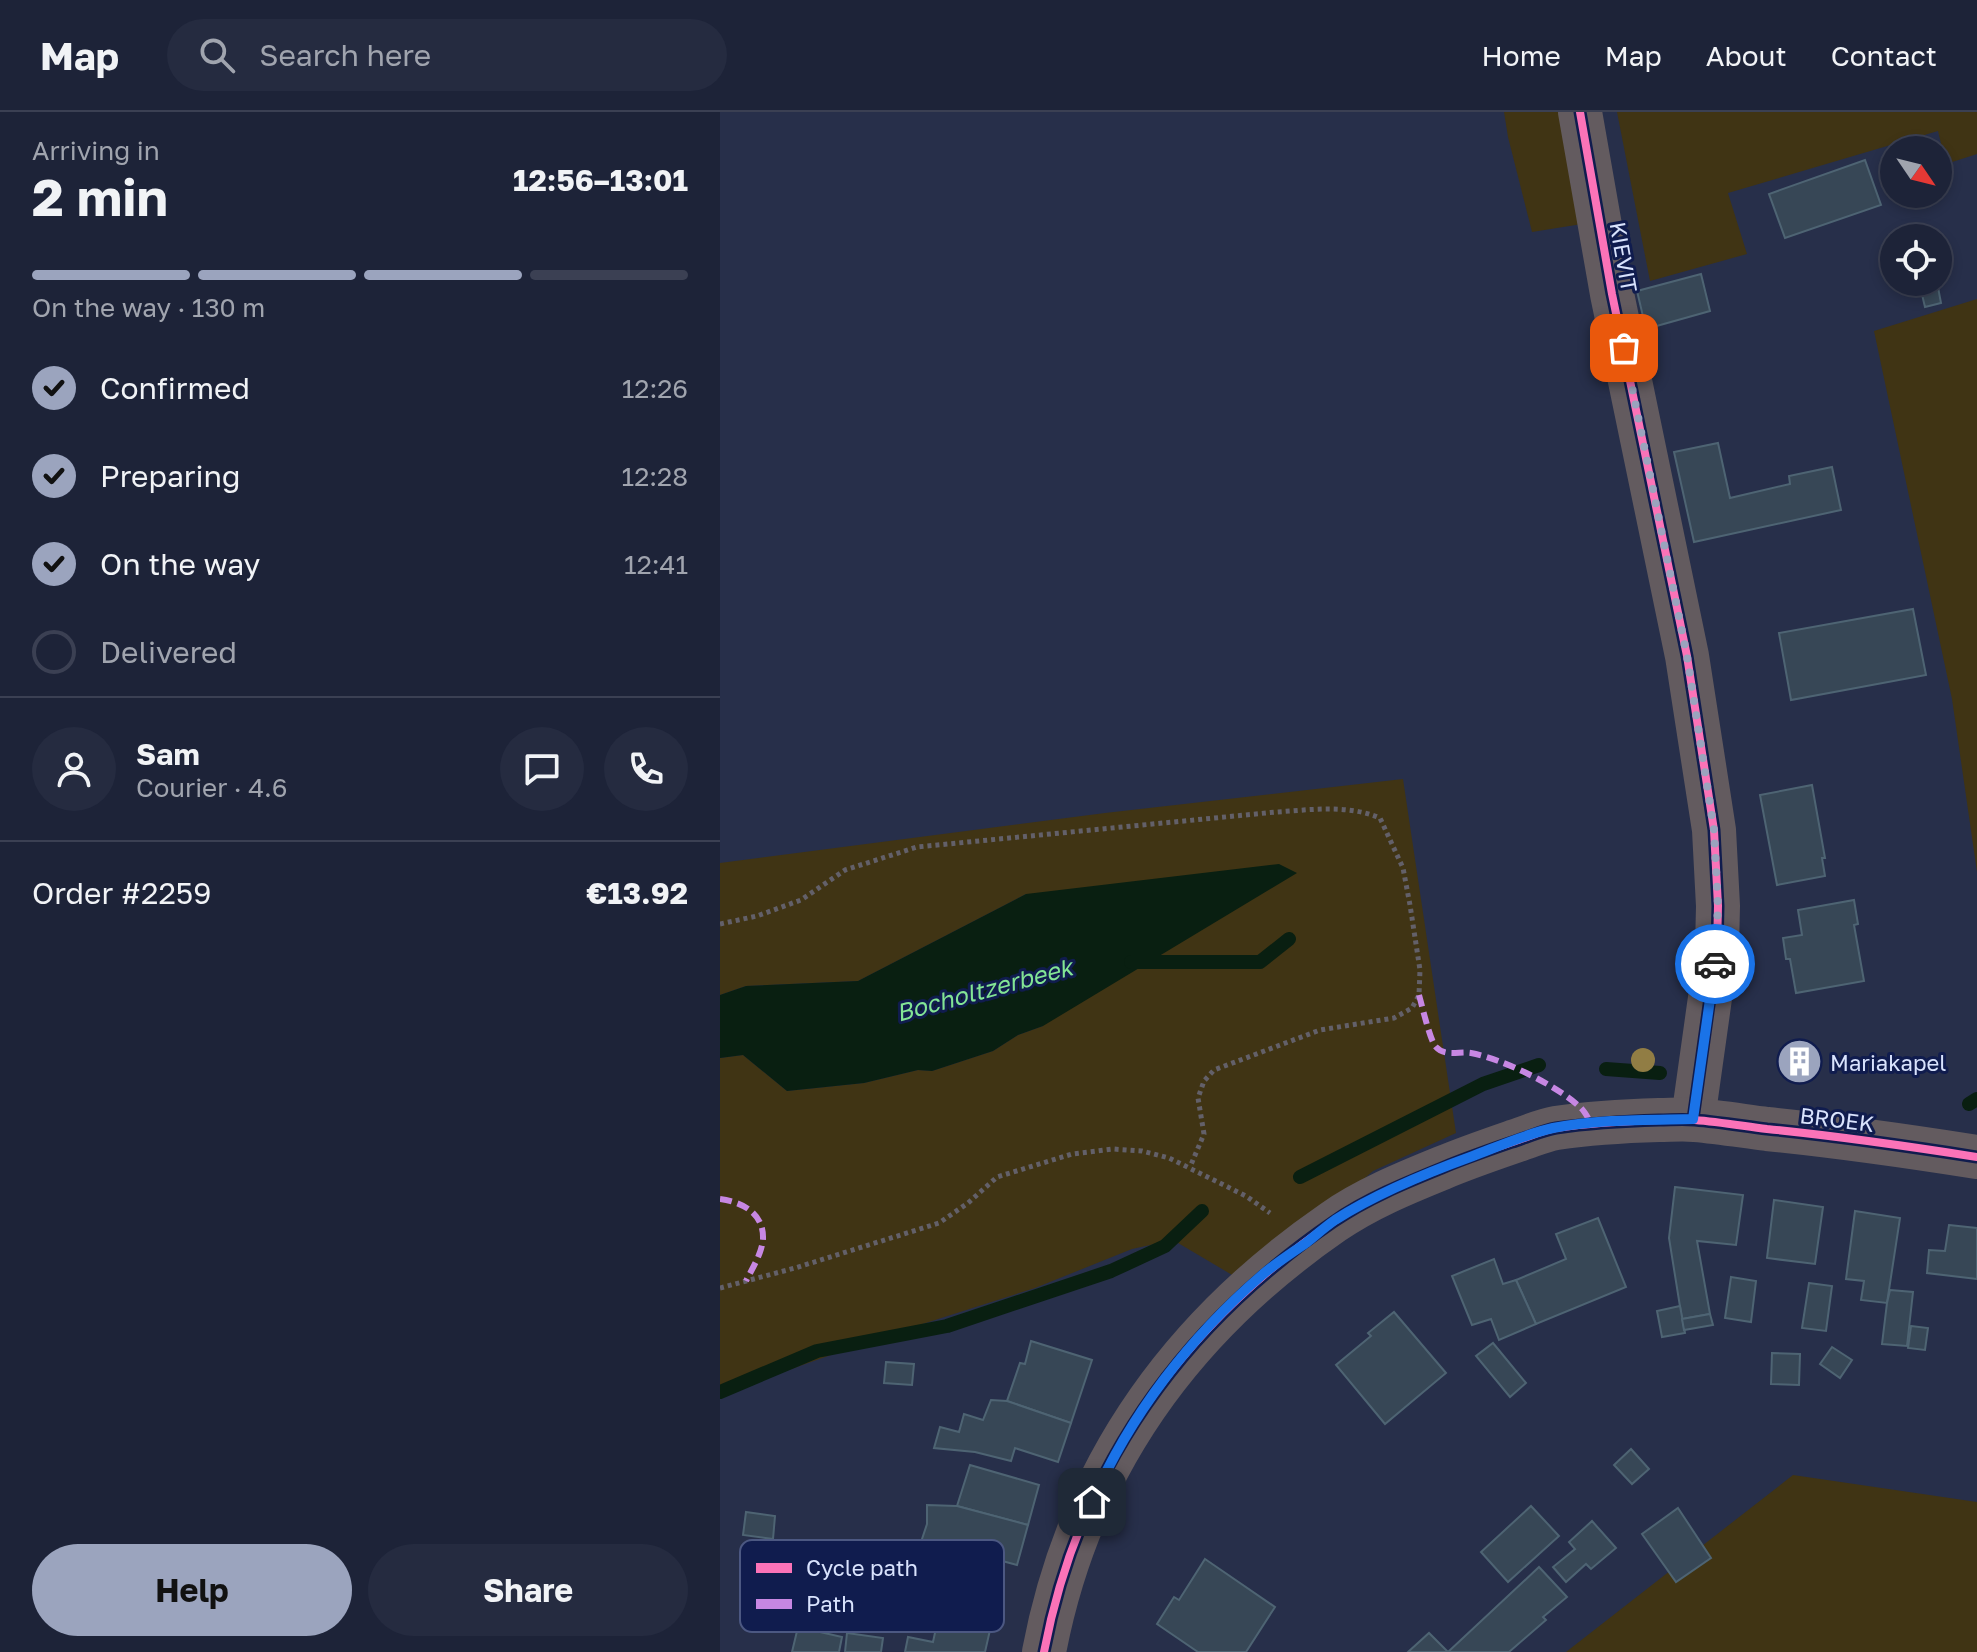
<!DOCTYPE html>
<meta charset="utf-8">
<style>
body{margin:0;font-family:"Golos Text",sans-serif;background:#252b40;color:#f1f3f6;height:100vh;display:flex;flex-direction:column;font-size:30px;white-space:nowrap}
*{box-sizing:border-box;margin:0}
p{font-size:26px;color:#a0a4ae}
.icon{flex:none;width:44px;height:44px;fill:none;stroke:currentColor;stroke-width:2;stroke-linecap:round;stroke-linejoin:round}
.map{position:relative;flex:1;overflow:hidden}
.sheet{display:flex;flex-direction:column;background:#1d2338;width:720px}
.sheet>*{flex:none}
.needle{width:52px;rotate:125deg}
.buttons{position:absolute;left:1160px;top:24px;display:grid;gap:16px}
.buttons a{display:grid;place-items:center;width:72px;height:72px;border-radius:50%;background:#1d2338;box-shadow:0 4px 12px #0003,0 0 0 2px #3b4053;font-size:40px}
.pin{position:absolute;display:grid;place-items:center;width:68px;height:68px;color:#fff;margin:-34px;border-radius:16px;box-shadow:0 4px 12px #0006}
.courier{position:absolute;display:grid;place-items:center;width:80px;height:80px;margin:-40px;border:6px solid #1a73e8;border-radius:50%;background:#fff;color:#222;box-shadow:0 2px 10px #0007}
.overview em{font-style:normal;font-weight:700}
.overview div{display:flex;flex-direction:column-reverse}
.overview{display:flex;align-items:center;justify-content:space-between;height:136px;padding:0 32px}
h1{font-size:52px;font-weight:700;line-height:60px}
.bar{display:grid;grid-template-columns:repeat(4,1fr);gap:12px 8px;align-content:center;height:96px;padding:0 32px}
.bar i{height:10px;border-radius:6px;background:#3b4053}
.bar .active{background:#9ba4be}
.bar p{grid-column:span 4}
.line{display:flex;align-items:center;gap:20px;padding:0 32px;border-top:2px solid #3b4053}
.line div{flex:1}
.round{display:grid;place-items:center;flex:none;width:84px;height:84px;border-radius:42px;background:#252b40}
ol{padding:0 32px;list-style:none}
li{display:flex;align-items:center;gap:24px;height:88px}
li p{margin-inline-start:auto}
li .icon{padding:8px;border-radius:50%;background:#9ba4be;color:#111;stroke-width:4}
li:last-child{color:#a0a4ae}
li i{width:44px;height:44px;border:4px solid #3b4053;border-radius:50%}
.action{display:flex;gap:16px;margin-top:auto;padding:16px 32px}
.action a{flex:1;height:92px;border-radius:48px;background:#9ba4be;color:#111;font-size:32px;font-weight:700;line-height:92px;text-align:center}
.action a+a{background:#252b40;color:#f1f3f6}
header{display:flex;align-items:center;gap:48px;box-sizing:border-box;height:112px;padding:0 40px;background:#1d2338;border-bottom:2px solid #3b4053}
header strong{font-size:38px}
nav{display:flex;gap:44px;margin-inline-start:auto;font-size:28px}
.search{width:560px;height:72px;background:#252b40;display:flex;align-items:center;gap:20px;box-sizing:border-box;padding:0 28px;border-radius:44px;color:#a0a4ae;font-size:30px}
main{display:flex;flex:1;min-height:0}
.map>svg:first-child{display:block}
.green{fill:#403414}
.water{fill:#091f11}
.lines{fill:none;stroke-linecap:round;stroke-linejoin:round}
.stream{stroke:#091f11;stroke-width:14}
.building{fill:#374756;stroke:#4e6473;stroke-width:2}
.path{stroke:#636069;stroke-width:5;stroke-dasharray:4 4;stroke-linecap:butt}
.minor{stroke:#635b5f;stroke-width:44}
.quiet{stroke:#c787e3;stroke-width:6;stroke-dasharray:12 6;stroke-linecap:butt}
.cycleway-casing{stroke:#101c4e;stroke-width:13}
.cycleway{stroke:#fb73b8;stroke-width:8}
.tree{fill:#917d44}
.done{stroke:#9ba4be;stroke-width:8;stroke-dasharray:0 14.4}
.route{stroke:#1a73e8;stroke-width:10}
.labels{text-anchor:middle;dominant-baseline:central;stroke-width:6;stroke-linejoin:round;paint-order:stroke}
.street-label{font-size:22px;fill:#d9e3fd;stroke:#101c4e}
.poi-label{font-size:22px;fill:#d9e3fd;stroke:#101c4e;text-anchor:start}
.water-label{font-size:24px;font-style:italic;fill:#83e595;stroke:#101c4e}
.key{fill:#101c4e;stroke:#4c5882;stroke-width:2}
.key-label{font-size:22px;fill:#d9e3fd}
</style>
<header>
<strong>Map</strong>
<div class="search"><svg class="icon" aria-label="search" viewBox="0 0 24 24"><circle cx="10" cy="10" r="6"/><path d="M15 15l6 6"/></svg>Search here</div>
<nav><a>Home</a><a>Map</a><a>About</a><a>Contact</a></nav>
</header>
<main>
<section class="sheet">
<div class="overview"><div><h1>2 min</h1><p>Arriving in</p></div><em>12:56–13:01</em></div>
<div class="bar"><i class="active"></i><i class="active"></i><i class="active"></i><i></i><p>On the way · 130 m</p></div>
<ol>
<li><svg class="icon" aria-label="check" viewBox="0 0 24 24"><path d="M5 12l5 5 9-10"/></svg>Confirmed<p>12:26</p></li>
<li><svg class="icon" aria-label="check" viewBox="0 0 24 24"><path d="M5 12l5 5 9-10"/></svg>Preparing<p>12:28</p></li>
<li><svg class="icon" aria-label="check" viewBox="0 0 24 24"><path d="M5 12l5 5 9-10"/></svg>On the way<p>12:41</p></li>
<li><i></i>Delivered</li>
</ol>
<div class="line" style="height:144px"><a class="round"><svg class="icon" aria-label="person" viewBox="0 0 24 24"><circle cx="12" cy="8" r="4"/><path d="M4 21q1-7 8-7t8 7"/></svg></a><div><b>Sam</b><p>Courier · 4.6</p></div><a class="round"><svg class="icon" aria-label="chat" viewBox="0 0 24 24"><path d="M4 5h16v11H9l-5 4z"/></svg></a><a class="round"><svg class="icon" aria-label="phone" viewBox="0 0 24 24"><path d="M5 4h4l2 5-3 2q2 4 5 5l2-3 5 2v4C11 20 4 13 5 4z"/></svg></a></div>
<div class="line" style="height:104px"><div>Order #2259</div><b>€13.92</b></div>
<div class="action"><a>Help</a><a>Share</a></div>
</section>
<div class="map">
<svg width="1257" height="1540" viewBox="0 0 1257 1540">
<rect width="100%" height="100%" fill="#272f4a"/>
<g class="green">
<path d="M784,0H844L862,112L812,120L788,25Z"/>
<path d="M897,0H1257V42L1226,52L1218,19L1008,81L1027,142L930,169Z"/>
<path d="M1257,187V760L1232,587L1154,219Z"/>
<path d="M683,667L736,1021L653,1059L524,1170L453,1128L412,1137L315,1176L165,1224L0,1282V946L23,943L67,979L144,971L198,958L212,959L273,939L298,923L323,914L306,782L138,869L26,874L0,883V751L385,701Z"/>
<path d="M1073,1363L1257,1390V1540H846Z"/>
</g>
<path class="water" d="M559,752L577,761L323,914L298,923L273,939L212,959L198,958L144,971L67,979L23,943L0,946V883L26,874L138,869L306,782Z"/>
<g class="lines">
<g class="stream">
<path d="M411,850H540L569,827"/>
<path d="M886,957L940,961"/>
<path d="M1249,992L1257,987"/>
<path d="M580,1065L763,972L819,953"/>
<path d="M0,1280L97,1239L227,1214L391,1159L445,1134L482,1099"/>
</g>
</g>
<g class="building">
<path d="M1145,48L1161,93L1065,126L1049,82Z"/>
<path d="M981,162L990,199L926,217L917,179Z"/>
<path d="M1199,170H1217L1221,191L1205,195Z"/>
<path d="M998,331L1010,386L1070,372L1069,364L1112,355L1121,398L974,430L954,340Z"/>
<path d="M1193,497L1206,563L1071,588L1059,521Z"/>
<path d="M1092,673L1105,746H1102L1105,764L1057,773L1040,683Z"/>
<path d="M1134,788L1138,812L1134,813L1144,869L1076,881L1070,847H1066L1063,826L1082,823L1078,798Z"/>
<path d="M1067,932L1085,935L1096,943L1093,956L1080,962L1063,960Z"/>
<path d="M955,1075L1023,1083L1016,1133L977,1129L990,1202L962,1207L949,1126Z"/>
<path d="M1054,1088L1103,1095L1095,1152L1047,1146Z"/>
<path d="M1135,1099L1180,1106L1167,1191L1141,1188L1144,1169L1126,1167Z"/>
<path d="M878,1106L906,1175L816,1212L796,1168L846,1147L836,1122Z"/>
<path d="M1229,1113L1257,1116V1167L1207,1161L1209,1138L1225,1139Z"/>
<path d="M774,1147L783,1172L796,1168L816,1212L779,1228L771,1207L752,1213L732,1164Z"/>
<path d="M1011,1165L1036,1169L1031,1210L1005,1206Z"/>
<path d="M1089,1171L1112,1174L1106,1219L1082,1216Z"/>
<path d="M1170,1178L1193,1180L1187,1234L1162,1232L1167,1191Z"/>
<path d="M960,1194L965,1221L942,1225L937,1199Z"/>
<path d="M674,1200L726,1261L665,1312L616,1253L651,1224L648,1221Z"/>
<path d="M990,1202L993,1213L964,1218L962,1207Z"/>
<path d="M1191,1214L1208,1216L1205,1238L1188,1236Z"/>
<path d="M311,1229L372,1248L351,1311L287,1289L300,1251L305,1252Z"/>
<path d="M773,1231L806,1271L790,1285L756,1244Z"/>
<path d="M1112,1235L1132,1248L1120,1266L1100,1252Z"/>
<path d="M1052,1241L1080,1242L1079,1273L1051,1272Z"/>
<path d="M166,1250L194,1252L192,1273L164,1271Z"/>
<path d="M271,1288L287,1289L351,1311L338,1350L295,1336L291,1349L255,1340L214,1336L220,1315L239,1320L244,1302L263,1308Z"/>
<path d="M911,1337L929,1357L912,1372L894,1353Z"/>
<path d="M250,1353L319,1373L308,1413L237,1394Z"/>
<path d="M207,1393L237,1394L308,1413L297,1453L264,1444L260,1460L197,1442L207,1412Z"/>
<path d="M811,1394L839,1424L788,1470L761,1440Z"/>
<path d="M958,1396L991,1446L956,1470L922,1422Z"/>
<path d="M26,1400L55,1404L53,1427L23,1423Z"/>
<path d="M872,1409L896,1436L871,1457L866,1452L846,1470L833,1455L855,1437L849,1430Z"/>
<path d="M485,1447L555,1495L526,1540H478L437,1512L454,1485L459,1488Z"/>
<path d="M819,1455L847,1485L823,1505L826,1508L789,1540H688L709,1521L728,1540Z"/>
<path d="M218,1507L270,1518L265,1540H185L188,1525L213,1530Z"/>
<path d="M78,1515L122,1525L119,1540H72Z"/>
<path d="M127,1521L163,1526L161,1540H125Z"/>
</g>
<g class="lines">
<g class="path">
<path d="M0,812L37,804L81,788L125,758L197,735L556,700C590,698 627,692 660,706L683,756L690,793L700,858L699,883L692,896L674,906L600,918L494,958L484,969L478,986L484,1022L470,1055"/>
<path d="M0,1176L75,1156L219,1111L248,1091L277,1065L352,1042L393,1037L422,1039L449,1046L526,1084L550,1101"/>
</g>
<g class="minor">
<path d="M860,0L892,182L967,544L994,718L998,794L997,836L973,1007"/>
<path d="M324,1540C359,1356 461,1215 613,1110C646,1087 685,1071 722,1056C748,1045 775,1036 801,1027C813,1023 824,1018 836,1016C870,1011 904,1009 939,1008C950,1008 963,1007 975,1008C999,1010 1023,1014 1047,1017C1117,1024 1187,1034 1257,1045"/>
</g>
<g class="quiet">
<path d="M699,883C702,893 710,929 716,935C725,945 740,939 751,941C783,947 838,974 861,996C865,1000 868,1006 871,1011"/>
<path d="M0,1087C22,1090 44,1101 43,1127C42,1141 32,1157 26,1169"/>
</g>
<defs>
<g id="cycleway">
<path d="M860,0L892,182L967,544L994,718L998,794L997,836L973,1007"/>
<path d="M324,1540C359,1356 461,1215 613,1110C646,1087 685,1071 722,1056C748,1045 775,1036 801,1027C813,1023 824,1018 836,1016C870,1011 904,1009 939,1008C950,1008 963,1007 975,1008C999,1010 1023,1014 1047,1017C1117,1024 1187,1034 1257,1045"/>
</g>
</defs>
<use href="#cycleway" class="cycleway-casing"/>
<use href="#cycleway" class="cycleway"/>
</g>
<circle class="tree" cx="923" cy="948" r="12"/>
<g class="lines">
<path class="done" d="M904,236L967,544L994,718L998,794L995,852"/>
<path class="route" d="M372,1390C410,1303 470,1225 542,1163C556,1151 572,1141 586,1131C596,1123 605,1115 615,1108C657,1081 706,1061 753,1044C779,1034 806,1022 833,1016C879,1007 927,1008 973,1007L995,852"/>
</g>
<defs>
<symbol id="building-disc" viewBox="-11 -11 22 22"><circle r="9.5" fill="#9ba4be" stroke="#101c4e"/><path d="M-4-6H4V6H1V3H-1V6H-4ZM-2.5-4.3h1.7v1.8h-1.7ZM.8-4.3h1.7v1.8H.8ZM-2.5-1h1.7V.8h-1.7ZM.8-1h1.7V.8H.8Z" fill="#fff"/></symbol>
</defs>
<g fill-rule="evenodd">
<use href="#building-disc" x="1054" y="924" width="51" height="51"/>
</g>
<g class="labels">
<g class="street-label">
<text transform="translate(904 145) rotate(80)">KIEVIT</text>
<text transform="translate(1117 1007) rotate(7)">BROEK</text>
</g>
<g class="poi-label">
<text x="1110" y="950">Mariakapel</text>
</g>
<g class="water-label">
<text transform="translate(264 877) rotate(-15)">Bocholtzerbeek</text>
</g>
</g>
<rect x="20" y="1428" width="264" height="92" rx="12" class="key"/>
<rect x="36" y="1451" width="36" height="10" fill="#fb73b8"/>
<rect x="36" y="1487" width="36" height="10" fill="#c787e3"/>
<g class="key-label">
<text x="86" y="1464">Cycle path</text>
<text x="86" y="1500">Path</text>
</g>
</svg>
<div class="buttons">
<a><svg class="needle" viewBox="-14 -14 28 28"><path d="M0-13l5 13h-10z" fill="#e53935"/><path d="M0 13l5-13h-10z" fill="#a0a4ae"/></svg></a>
<a><svg class="icon" aria-label="locate" viewBox="0 0 24 24"><circle cx="12" cy="12" r="6"/><path d="M12 2v4M12 18v4M2 12h4M18 12h4"/></svg></a>
</div>
<div class="pin" style="left:904px;top:236px;background:#ea580c"><svg class="icon" aria-label="bag" viewBox="0 0 24 24"><path d="M5 8h14l-1 12H6zM9 8a3 3 0 0 1 6 0"/></svg></div>
<div class="pin" style="left:372px;top:1390px;background:#1f2937"><svg class="icon" aria-label="home" viewBox="0 0 24 24"><path d="M3 11l9-7 9 7M6 9v11h12V9"/></svg></div>
<div class="courier" style="left:995px;top:852px"><svg class="icon" aria-label="car" viewBox="0 0 24 24"><path d="M5 17H2v-5l4-1 3-4h7l3 4 3 1v5h-3M9 17h6M6 11h13"/><circle cx="7" cy="17" r="2"/><circle cx="17" cy="17" r="2"/></svg></div>
</div>
</main>
